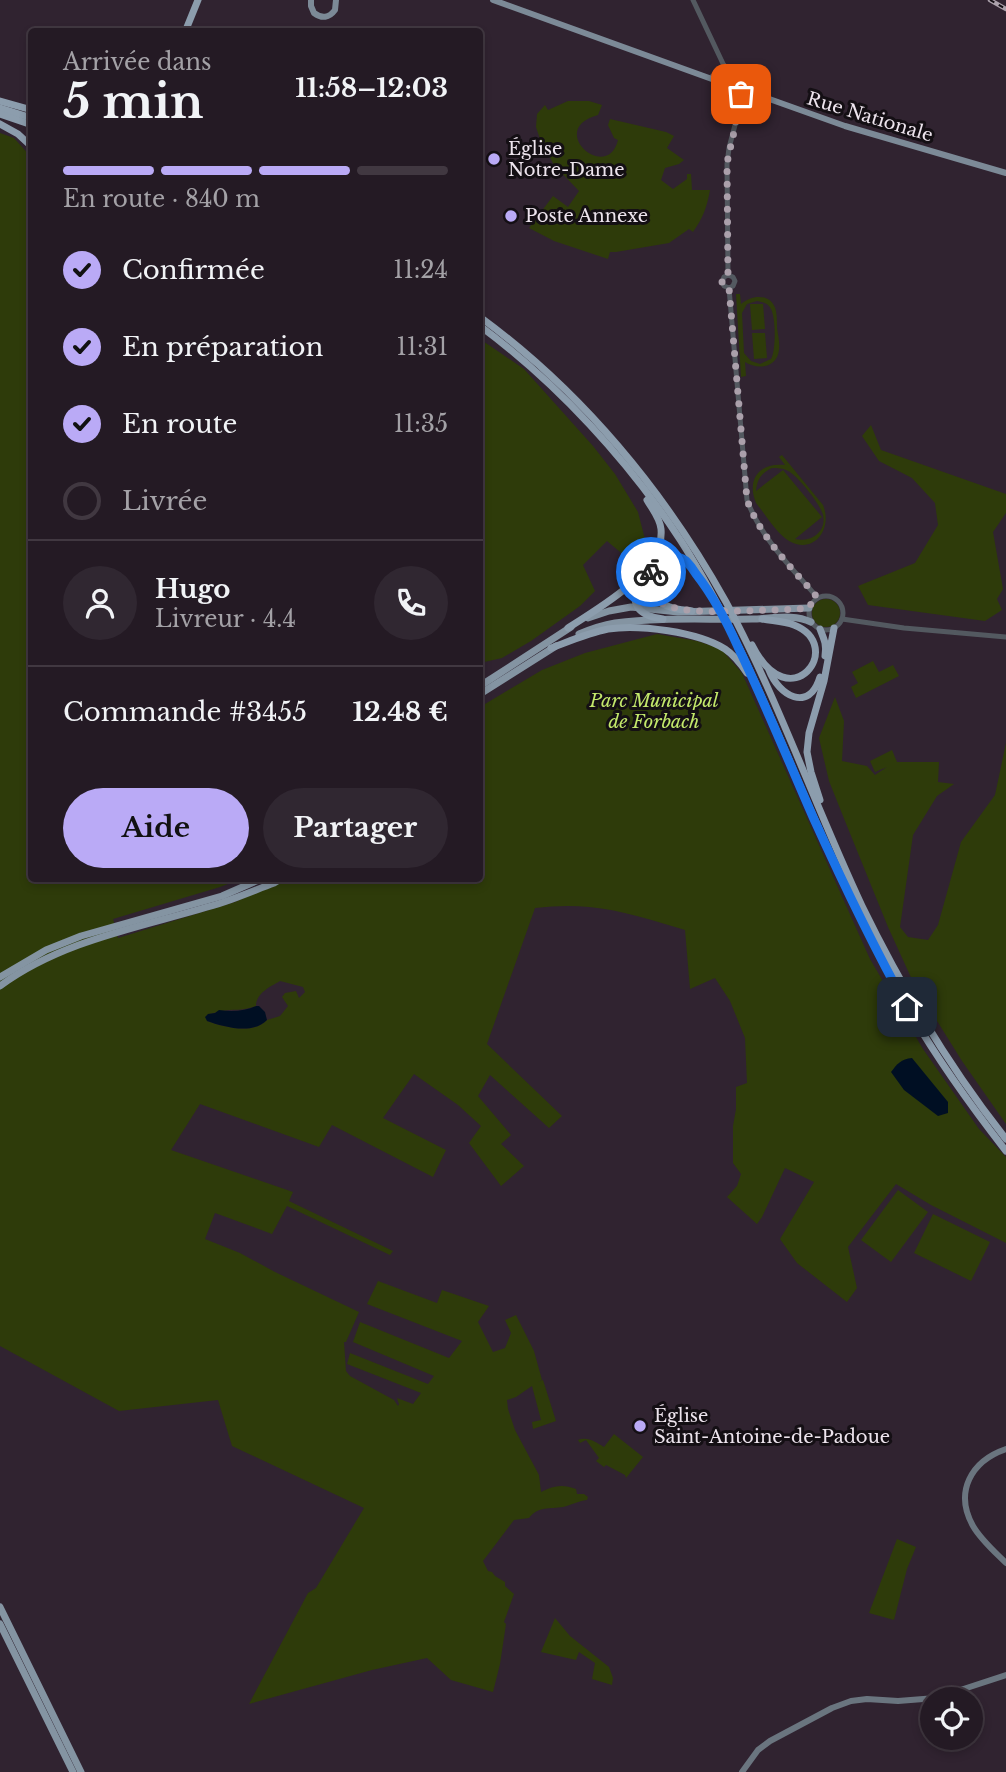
<!DOCTYPE html>
<html lang="fr">
<meta charset="utf-8">
<style>
body{margin:0;font-family:"Libre Baskerville",serif;background:#302731;color:#f1f3f6;height:100vh;display:flex;flex-direction:column;font-size:26px;white-space:nowrap}
*{box-sizing:border-box;margin:0}
p{font-size:23px;color:#a3a1a6}
.icon{flex:none;width:38px;height:38px;fill:none;stroke:currentColor;stroke-width:2;stroke-linecap:round;stroke-linejoin:round}
.map{position:relative;flex:1;overflow:hidden}
.drawer{position:absolute;left:28px;top:28px;width:455px;height:854px;display:flex;flex-direction:column;background:#241a24;border-radius:7px;box-shadow:0 4px 10px #0003,0 0 0 2px #413841}
.drawer>*{flex:none}
.buttons{position:absolute;left:920px;top:1687px;display:grid;gap:14px}
.buttons a{display:grid;place-items:center;width:63px;height:63px;border-radius:50%;background:#241a24;box-shadow:0 4px 10px #0003,0 0 0 2px #413841;font-size:35px}
.pin{position:absolute;display:grid;place-items:center;width:60px;height:60px;color:#fff;margin:-30px;border-radius:14px;box-shadow:0 4px 10px #0006}
.courier{position:absolute;display:grid;place-items:center;width:70px;height:70px;margin:-35px;border:5px solid #1a73e8;border-radius:50%;background:#fff;color:#222;box-shadow:0 2px 9px #0007}
.headline em{font-style:normal;font-weight:800}
.headline div{display:flex;flex-direction:column-reverse}
.headline{display:flex;align-items:center;justify-content:space-between;height:119px;padding:0 35px}
h1{font-size:46px;font-weight:800;line-height:52px}
.bar{display:grid;grid-template-columns:repeat(4,1fr);gap:10px 7px;align-content:center;height:84px;padding:0 35px}
.bar i{height:9px;border-radius:5px;background:#413841}
.bar .selected{background:#baaaf6}
.bar p{grid-column:span 4}
.line{display:flex;align-items:center;gap:18px;padding:0 35px;border-top:2px solid #413841}
.line div{flex:1}
.round{display:grid;place-items:center;flex:none;width:74px;height:74px;border-radius:37px;background:#302731}
ol{padding:0 35px;list-style:none}
li{display:flex;align-items:center;gap:21px;height:77px}
li p{margin-inline-start:auto}
li .icon{padding:7px;border-radius:50%;background:#baaaf6;color:#111;stroke-width:4}
li:last-child{color:#a3a1a6}
li i{width:38px;height:38px;border:4px solid #413841;border-radius:50%}
.action{display:flex;gap:14px;margin-top:auto;padding:14px 35px}
.action a{flex:1;height:80px;border-radius:42px;background:#baaaf6;color:#111;font-size:28px;font-weight:800;line-height:80px;text-align:center}
.action a+a{background:#302731;color:#f1f3f6}
.map>svg:first-child{display:block}
.green{fill:#2e3b0a;fill-rule:evenodd}
.water{fill:#000f23}
.lines{fill:none;stroke-linecap:round;stroke-linejoin:round}
.tertiary{stroke:#535960;stroke-width:5}
.secondary{stroke:#6a757f;stroke-width:6}
.primary{stroke:#7c8a97;stroke-width:6}
.trunk{stroke:#8494a2;stroke-width:7}
.motorway{stroke:#8c9dad;stroke-width:7}
.rail-casing{stroke:#aba1ab;stroke-width:4.5}
.rail{stroke:#140f14;stroke-width:2;stroke-dasharray:5;stroke-linecap:butt}
.done{stroke:#aba0ab;stroke-width:7;stroke-dasharray:0 12.6}
.route{stroke:#1a73e8;stroke-width:9}
.poi-dot{fill:#baaaf6;stroke:#140f14;stroke-width:2.5}
.labels{text-anchor:middle;dominant-baseline:central;stroke-width:6;stroke-linejoin:round;paint-order:stroke}
.street-label{font-size:18px;fill:#ede4ed;stroke:#140f14}
.poi-label{font-size:18px;fill:#ede4ed;stroke:#140f14;text-anchor:start}
.park-label{font-size:18px;font-style:italic;fill:#c3e86b;stroke:#140f14}
</style>
<div class="map">
<svg width="1006" height="1772" viewBox="0 0 1006 1772">
<rect width="100%" height="100%" fill="#302330"/>
<g class="green">
<path d="M568,101H589L602,105L598,115C545,129 607,184 618,140L614,138L608,125L610,119L666,132L674,136L667,148L684,160L679,164L665,168L661,180L673,189L687,179V174H691L692,190H710C707,207 703,218 693,232L689,229L669,243L616,252H610L608,259L554,241L529,228L553,196L568,207L579,191L554,165L548,154H545L536,127L537,114L545,105L548,110Z"/>
<path d="M0,133L14,138L32,158V878L241,879L220,887L113,919L118,938L235,902L286,879L480,878V707L542,670L585,653L657,634L697,641L721,649L742,673L870,959L923,1049L979,1129L1006,1157V1243L931,1205L896,1184L848,1247L857,1288L847,1302L797,1263L780,1239L814,1182L785,1168L762,1217L757,1224L727,1197L737,1186L741,1174L733,1163V1126L736,1109V1087L747,1083L745,1038L730,1001L715,978L690,989L685,930C654,921 622,910 589,907C571,905 553,906 535,908L487,1044L562,1116L549,1128L490,1075L478,1096L511,1135L501,1144L524,1166L501,1186L469,1143L481,1126L458,1105L414,1074L383,1118L446,1150L433,1177L332,1125L319,1147L200,1104L171,1150L293,1192L289,1201L393,1251L390,1255L287,1206L272,1234L215,1213L205,1239L240,1253L275,1272L359,1312L346,1342H344L346,1371L350,1376L394,1400L398,1406L399,1404L397,1398L413,1404L421,1393L347,1364L350,1353L428,1384L434,1376L353,1342L360,1322L449,1358L462,1341L367,1304L378,1281L437,1303L442,1290L489,1306L478,1322L493,1352L505,1348L511,1333L505,1320L516,1315L534,1351L542,1380L538,1382L543,1380L556,1421L533,1429L532,1422L541,1420L532,1386L516,1397L507,1400L508,1409L515,1430L539,1475L541,1492C554,1485 563,1484 576,1489L577,1494H584L588,1497L587,1500C578,1501 571,1505 563,1507C550,1509 538,1506 529,1518L514,1520L483,1561L488,1571L492,1572L495,1576L505,1582V1586L514,1594L504,1622L506,1624L500,1664L493,1692L451,1680L427,1658L372,1670L249,1704L308,1593L316,1588L364,1508L232,1446L218,1400L119,1411L0,1346ZM280,981L303,987L305,992L299,998L296,991L285,993L282,997L288,1006L280,1016L267,1020C253,1035 224,1027 207,1021L208,1014C212,1014 216,1012 220,1011C232,1009 244,1011 256,1006C256,993 270,987 280,981Z"/>
<path d="M736,294H740L741,304C752,294 772,293 776,311C777,317 777,323 777,328C778,335 780,343 779,350C777,368 758,370 745,362L746,376L741,377ZM757,301C763,302 768,303 771,309C776,319 776,350 771,359L760,364L751,361L744,353L742,313L747,304Z"/>
<path d="M750,304H763L765,329L752,330Z"/>
<path d="M752,333H765L767,358L754,359Z"/>
<path d="M480,339L524,369L593,446L615,474L638,512L648,551L638,567L607,541L583,565L595,591L580,606L531,641L502,658L480,663Z"/>
<path d="M871,425L881,450L1006,494V513L993,532L1003,589L997,599L1002,610L985,621L868,605L858,586L915,563L938,525L935,503L912,478L879,461L862,436Z"/>
<path d="M782,455L823,505C833,529 814,555 789,541C776,533 766,515 756,503C746,479 760,462 785,465L779,457ZM772,468C778,468 783,468 788,471C797,475 821,505 823,515C827,532 810,543 795,539L822,517L783,470L756,491C757,480 761,473 772,468Z"/>
<circle cx="826" cy="613" r="14"/>
<path d="M873,661L879,672L893,665L899,676L856,698L851,687L858,683L852,672Z"/>
<path d="M835,697L844,721L842,761L867,766L875,775L887,767L875,772L870,761L892,750L897,762H939L938,782L954,784L937,796L913,835L900,927L908,937L928,940L938,925L961,842L995,795L1006,743V1124L962,1061L914,984L888,927L845,821L829,781L819,738Z"/>
<path d="M898,1190L928,1212L891,1262L861,1240Z"/>
<path d="M933,1214L990,1242L971,1281L914,1253Z"/>
<path d="M614,1434L643,1457L626,1478L625,1475L606,1465L604,1467L596,1461L599,1458L586,1440L580,1443L578,1440C587,1436 596,1442 604,1447Z"/>
<path d="M897,1539L916,1547L907,1569L894,1620L869,1613Z"/>
<path d="M555,1618L570,1636L609,1667L613,1678L612,1685L592,1679L595,1663L579,1652L576,1660L541,1652Z"/>
</g>
<g class="water">
<path d="M256,1006H259L265,1012L267,1020C253,1035 224,1027 207,1021L205,1017L208,1014L215,1013L219,1010C232,1012 245,1011 256,1006Z"/>
<path d="M912,1058L948,1102V1113L938,1116L904,1090L891,1072C897,1064 901,1059 912,1058Z"/>
</g>
<g class="lines">
<g class="tertiary">
<path d="M693,0L734,87"/>
<path d="M711,77L719,73L724,65"/>
<path d="M728,275L727,164L729,148L735,125L737,97"/>
<path d="M728,275L724,277L722,282L724,286L729,288"/>
<path d="M728,275L733,277L735,281L733,286L729,288"/>
<path d="M729,288L747,500C761,538 791,567 817,597"/>
<circle cx="826" cy="613" r="17"/>
<path d="M842,619L904,628L1006,637"/>
</g>
<g class="secondary">
<path d="M1006,1449C971,1461 954,1492 973,1526C981,1540 995,1552 1006,1563"/>
<path d="M742,1772L758,1750L770,1741L832,1708L851,1701L867,1699L898,1701L936,1698L1006,1675"/>
</g>
<g class="primary">
<path d="M311,0V6L314,13C322,19 329,18 335,10L336,0"/>
<path d="M493,0L734,87H738L742,92L747,91L845,126L1006,173"/>
<path d="M734,87L731,92L734,97L739,96L742,92"/>
</g>
<g class="trunk">
<path d="M588,618L609,611L631,607L678,612L809,608"/>
<path d="M579,634C591,629 603,625 615,623C661,617 706,620 752,619C771,619 793,613 811,622"/>
<path d="M480,686L571,627"/>
<path d="M480,694L556,646"/>
<path d="M0,977L46,950L81,936L222,896L263,878"/>
<path d="M0,986C65,938 149,926 224,902C241,896 258,889 274,883L282,878"/>
<path d="M0,1607L81,1772"/>
<path d="M0,1624L73,1772"/>
</g>
<g class="motorway">
<path d="M185,32L198,0"/>
<path d="M0,101L32,110"/>
<path d="M0,108L32,118"/>
<path d="M0,114L32,125"/>
<path d="M0,124L18,134L32,147"/>
<path d="M480,317C582,392 665,492 726,602C778,699 815,806 862,906C902,988 949,1067 1006,1139"/>
<path d="M480,326C557,383 629,461 681,541C735,626 772,721 812,813C836,869 863,925 892,979C923,1040 964,1097 1006,1151"/>
<path d="M637,580C630,605 638,616 663,619"/>
<path d="M692,611C685,610 677,610 670,607C624,592 664,531 694,570"/>
<path d="M568,628C598,608 665,572 661,529C660,518 652,509 647,500"/>
<path d="M820,629C824,639 827,645 825,656"/>
<path d="M752,645C790,721 847,646 794,625C784,621 773,621 762,619"/>
<path d="M551,648C570,641 588,633 608,629C639,624 698,632 725,649C734,655 741,664 747,673"/>
<path d="M769,670C779,696 809,713 820,677"/>
<path d="M820,800L811,772L807,752L809,733L824,681L834,628"/>
</g>
<defs>
<path id="rail" d="M990,0L1006,9"/>
</defs>
<use href="#rail" class="rail-casing"/>
<use href="#rail" class="rail"/>
</g>
<g class="lines">
<path class="done" d="M651,572C633,619 719,611 744,611C762,610 780,610 798,609L809,608L812,602L817,597C791,567 761,538 747,500L729,288L724,286L722,282L724,277L728,275L727,164C729,151 733,139 735,126C737,116 736,106 737,97L732,95L731,90L734,87L740,88L741,94"/>
<path class="route" d="M651,572C658,559 673,552 686,561C690,565 693,569 696,574C714,597 726,620 738,647C765,703 788,760 813,817C842,881 873,946 907,1007"/>
</g>
<g class="poi-dot">
<circle cx="494" cy="159" r="7"/>
<circle cx="511" cy="216" r="7"/>
<circle cx="640" cy="1426" r="7"/>
</g>
<g class="labels">
<g class="street-label">
<text transform="translate(870 117) rotate(17)">Rue Nationale</text>
</g>
<g class="poi-label">
<text x="508" y="149">Église<tspan x="508" dy="21">Notre-Dame</tspan></text>
<text x="525" y="216">Poste Annexe</text>
<text x="654" y="1416">Église<tspan x="654" dy="21">Saint-Antoine-de-Padoue</tspan></text>
</g>
<g class="park-label">
<text x="654" y="701">Parc Municipal<tspan x="654" dy="21">de Forbach</tspan></text>
</g>
</g>
</svg>
<div class="buttons">
<a><svg class="icon" aria-label="locate" viewBox="0 0 24 24"><circle cx="12" cy="12" r="6"/><path d="M12 2v4M12 18v4M2 12h4M18 12h4"/></svg></a>
</div>
<div class="pin" style="left:741px;top:94px;background:#ea580c"><svg class="icon" aria-label="bag" viewBox="0 0 24 24"><path d="M5 8h14l-1 12H6zM9 8a3 3 0 0 1 6 0"/></svg></div>
<div class="pin" style="left:907px;top:1007px;background:#1f2937"><svg class="icon" aria-label="home" viewBox="0 0 24 24"><path d="M3 11l9-7 9 7M6 9v11h12V9"/></svg></div>
<div class="courier" style="left:651px;top:572px"><svg class="icon" aria-label="bike" viewBox="0 0 24 24"><circle cx="6" cy="16" r="4"/><circle cx="18" cy="16" r="4"/><path d="M6 16l4-8h5l3 8M10 8l3 8H6M13 5h3"/></svg></div>
<section class="drawer">
<div class="headline"><div><h1>5 min</h1><p>Arrivée dans</p></div><em>11:58–12:03</em></div>
<div class="bar"><i class="selected"></i><i class="selected"></i><i class="selected"></i><i></i><p>En route · 840 m</p></div>
<ol>
<li><svg class="icon" aria-label="check" viewBox="0 0 24 24"><path d="M5 12l5 5 9-10"/></svg>Confirmée<p>11:24</p></li>
<li><svg class="icon" aria-label="check" viewBox="0 0 24 24"><path d="M5 12l5 5 9-10"/></svg>En préparation<p>11:31</p></li>
<li><svg class="icon" aria-label="check" viewBox="0 0 24 24"><path d="M5 12l5 5 9-10"/></svg>En route<p>11:35</p></li>
<li><i></i>Livrée</li>
</ol>
<div class="line" style="height:126px"><a class="round"><svg class="icon" aria-label="person" viewBox="0 0 24 24"><circle cx="12" cy="8" r="4"/><path d="M4 21q1-7 8-7t8 7"/></svg></a><div><b>Hugo</b><p>Livreur · 4.4</p></div><a class="round"><svg class="icon" aria-label="phone" viewBox="0 0 24 24"><path d="M5 4h4l2 5-3 2q2 4 5 5l2-3 5 2v4C11 20 4 13 5 4z"/></svg></a></div>
<div class="line" style="height:91px"><div>Commande #3455</div><b>12.48 €</b></div>
<div class="action"><a>Aide</a><a>Partager</a></div>
</section>
</div>
